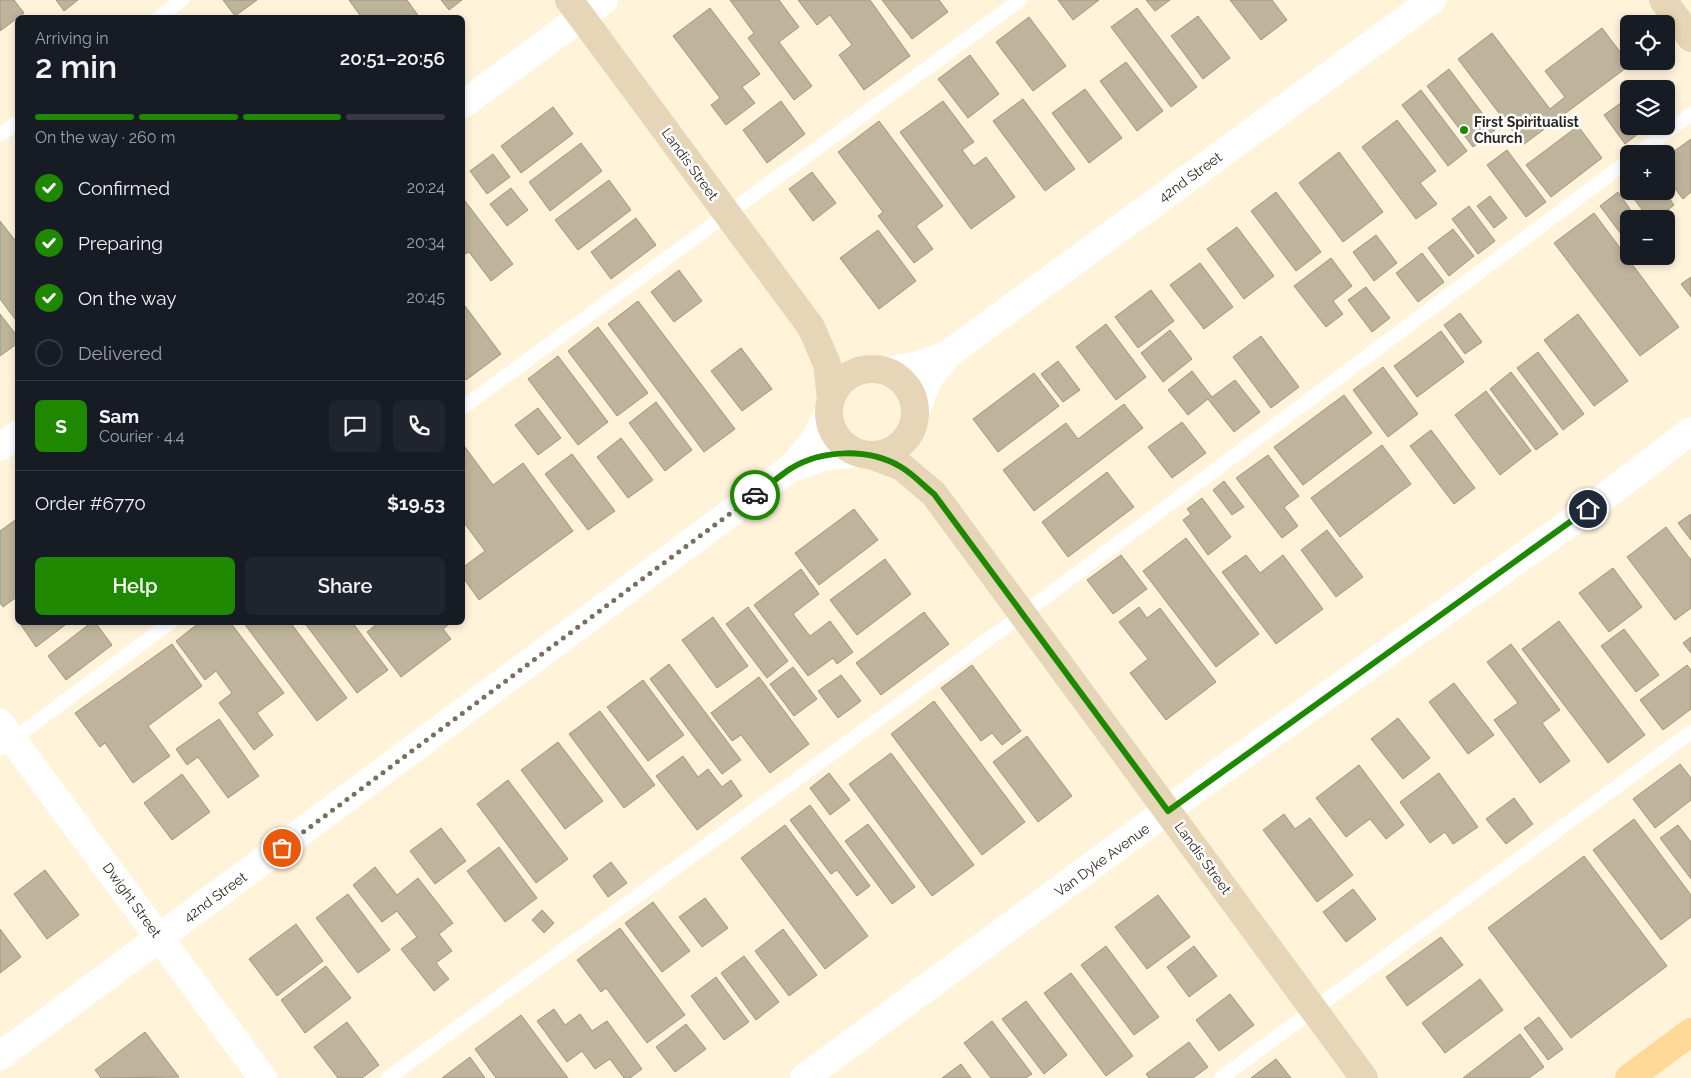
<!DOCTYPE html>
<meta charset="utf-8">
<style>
body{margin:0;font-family:Raleway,sans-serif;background:#20242c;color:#f1f3f6;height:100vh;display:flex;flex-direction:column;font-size:19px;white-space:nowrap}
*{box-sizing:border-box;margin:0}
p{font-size:16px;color:#9ea1a6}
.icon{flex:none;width:28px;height:28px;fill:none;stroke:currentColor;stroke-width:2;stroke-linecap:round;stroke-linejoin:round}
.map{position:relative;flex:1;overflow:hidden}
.details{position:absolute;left:15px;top:15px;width:450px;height:610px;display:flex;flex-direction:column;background:#171b24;border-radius:8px;box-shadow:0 2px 8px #0003}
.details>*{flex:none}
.tools{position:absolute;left:1620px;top:15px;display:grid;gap:10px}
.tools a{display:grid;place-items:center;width:55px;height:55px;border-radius:8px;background:#171b24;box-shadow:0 2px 8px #0003;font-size:25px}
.pin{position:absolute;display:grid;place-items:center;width:42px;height:42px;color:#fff;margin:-21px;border:2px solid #fff;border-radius:50%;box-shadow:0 1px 5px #0007}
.courier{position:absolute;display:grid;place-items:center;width:50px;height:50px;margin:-25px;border:4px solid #1e8800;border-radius:50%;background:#fff;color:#222;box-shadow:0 1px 6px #0007}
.headline em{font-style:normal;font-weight:600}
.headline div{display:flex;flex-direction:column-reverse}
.headline{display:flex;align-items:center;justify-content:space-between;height:85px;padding:0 20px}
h1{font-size:32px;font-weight:600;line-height:38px}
.bar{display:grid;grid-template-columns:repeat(4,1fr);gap:8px 5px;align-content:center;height:60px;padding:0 20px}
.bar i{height:6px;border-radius:4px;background:#363941}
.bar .active{background:#1e8800}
.bar p{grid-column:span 4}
.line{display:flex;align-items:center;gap:12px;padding:0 20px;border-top:1px solid #363941}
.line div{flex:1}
.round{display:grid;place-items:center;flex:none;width:52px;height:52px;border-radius:8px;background:#20242c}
ol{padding:0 20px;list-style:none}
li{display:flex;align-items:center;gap:15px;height:55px}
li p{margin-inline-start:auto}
li .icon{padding:5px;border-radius:50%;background:#1e8800;color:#fff;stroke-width:4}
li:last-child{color:#9ea1a6}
li i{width:28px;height:28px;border:2px solid #363941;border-radius:50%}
.action{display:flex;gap:10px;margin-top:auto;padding:10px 20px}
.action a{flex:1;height:58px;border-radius:8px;background:#1e8800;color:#fff;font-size:20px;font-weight:600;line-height:58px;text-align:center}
.action a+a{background:#20242c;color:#f1f3f6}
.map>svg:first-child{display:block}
.building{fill:#beb39b;stroke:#a0957e}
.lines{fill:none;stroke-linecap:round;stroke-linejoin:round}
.lane{stroke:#fff;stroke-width:14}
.street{stroke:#fff;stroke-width:28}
.secondary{stroke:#e6d5b6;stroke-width:28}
.primary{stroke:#fdd896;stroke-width:28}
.done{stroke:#767060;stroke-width:5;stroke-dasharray:0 9}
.route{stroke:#1e8800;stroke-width:6}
.poi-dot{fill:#1e8800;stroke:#fff;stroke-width:2}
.labels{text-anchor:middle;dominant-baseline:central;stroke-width:5;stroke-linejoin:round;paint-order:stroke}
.poi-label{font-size:14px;font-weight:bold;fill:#2d291f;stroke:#fff;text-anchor:start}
.street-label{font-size:14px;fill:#2d291f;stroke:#fff}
</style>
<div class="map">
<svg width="1691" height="1078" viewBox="0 0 1691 1078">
<rect width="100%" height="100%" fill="#fff4da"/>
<g class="building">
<path d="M0,0H14L24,13L0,31Z"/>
<path d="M56,0H78L64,11Z"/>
<path d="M223,0H257L235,16Z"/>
<path d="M349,0H407L420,18H362Z"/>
<path d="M441,0H462L449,10Z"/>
<path d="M730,0H779L799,27L779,42L812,86L794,100L748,38L754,33Z"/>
<path d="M798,0H870L910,56L864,90L839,55L852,45L830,15L817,25Z"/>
<path d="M882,0H939L948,12L912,39Z"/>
<path d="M1058,0H1099L1073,20Z"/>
<path d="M1146,0H1170L1155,11Z"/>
<path d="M1230,0H1272L1287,20L1261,40Z"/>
<path d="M710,8L760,74L742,87L755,103L726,125L711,105L720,98L673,36Z"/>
<path d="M1137,8L1197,87L1171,107L1111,27Z"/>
<path d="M1198,16L1230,58L1203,79L1171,36Z"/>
<path d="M1029,17L1066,66L1033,91L996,42Z"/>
<path d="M1602,28L1630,65L1523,145L1458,59L1492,33L1550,109L1565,97L1545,71Z"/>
<path d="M970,55L999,94L968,118L938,79Z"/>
<path d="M1126,62L1163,111L1137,131L1100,81Z"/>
<path d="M1449,69L1495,130L1473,147L1427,86Z"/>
<path d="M1648,83L1652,89H1639Z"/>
<path d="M1085,89L1122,138L1089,163L1052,113Z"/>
<path d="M1421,90L1467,151L1448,166L1402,105Z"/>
<path d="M1629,97V126H1648L1625,144L1604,115Z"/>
<path d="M1023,99L1075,169L1045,191L993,121Z"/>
<path d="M781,101L805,134L767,163L743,130Z"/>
<path d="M943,101L974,142L962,150L974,166L986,157L1015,197L971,229L900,132Z"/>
<path d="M553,107L573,134L521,173L501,146Z"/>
<path d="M1397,120L1436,171L1420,183L1437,204L1416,219L1362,147Z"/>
<path d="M879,121L943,206L916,226L933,249L914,263L878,216L883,212L838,152Z"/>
<path d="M1578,126L1602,158L1551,197L1526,165Z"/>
<path d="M1691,139V192L1683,199L1666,177V157Z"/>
<path d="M581,143L602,171L550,211L529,182Z"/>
<path d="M1507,150L1546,202L1526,217L1487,165Z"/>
<path d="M1339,152L1383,212L1343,242L1299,183Z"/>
<path d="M493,154L510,177L487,194L470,171Z"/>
<path d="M812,172L836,203L813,221L789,189Z"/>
<path d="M1629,178V191H1664L1674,205L1656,219H1649L1622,183Z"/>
<path d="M609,180L631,210L578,250L555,220Z"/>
<path d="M511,188L528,210L507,226L490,204Z"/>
<path d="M1276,192L1321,252L1296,271L1251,211Z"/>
<path d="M1618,192L1637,219H1629L1627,242L1600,206Z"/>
<path d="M1490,196L1507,218L1494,228L1477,206Z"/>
<path d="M462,197L513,264L491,281L469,252L462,256Z"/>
<path d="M1469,206L1495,241L1478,254L1452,219Z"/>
<path d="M1594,213L1679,327L1640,356L1554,243Z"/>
<path d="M636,218L656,245L611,279L591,252Z"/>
<path d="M0,221L18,244V323L0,299Z"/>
<path d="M1237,227L1274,276L1244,299L1207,249Z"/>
<path d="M1453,229L1474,256L1449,276L1428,248Z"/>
<path d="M878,230L916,281L879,309L840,258Z"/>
<path d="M1376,235L1397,263L1374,281L1353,252Z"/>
<path d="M1422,253L1444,282L1418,302L1396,273Z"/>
<path d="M1331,258L1352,286L1333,301L1343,314L1326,327L1294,286Z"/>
<path d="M1200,263L1233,307L1204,329L1170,285Z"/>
<path d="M679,270L702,301L674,322L651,292Z"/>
<path d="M1691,277V297L1681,284Z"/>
<path d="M1366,287L1390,318L1372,332L1348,300Z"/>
<path d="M1151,290L1174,321L1138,348L1115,317Z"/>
<path d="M638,301L735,429L704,452L608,324Z"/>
<path d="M462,302L501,354L466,380L462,375Z"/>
<path d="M1460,313L1482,342L1465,354L1444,325Z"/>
<path d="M0,314L18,337V343L0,356Z"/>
<path d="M1578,314L1628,381L1594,406L1544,340Z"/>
<path d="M1106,324L1146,377L1116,400L1076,347Z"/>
<path d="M598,327L648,393L617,416L568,351Z"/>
<path d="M1170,330L1192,359L1163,382L1141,353Z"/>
<path d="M1441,331L1464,362L1417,397L1394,366Z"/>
<path d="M1261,336L1299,387L1271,408L1233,357Z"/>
<path d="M741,348L772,389L742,411L711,371Z"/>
<path d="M1538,352L1584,414L1563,430L1517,368Z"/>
<path d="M558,356L608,422L578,445L528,379Z"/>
<path d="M1058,361L1080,390L1063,402L1041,374Z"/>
<path d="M1383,367L1418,414L1388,437L1353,390Z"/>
<path d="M1192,371L1212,397L1235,380L1260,412L1234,432L1208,399L1188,415L1168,390Z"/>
<path d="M1511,372L1558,434L1536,450L1490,389Z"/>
<path d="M1034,373L1059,406L998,452L973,419Z"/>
<path d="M1486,391L1531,451L1500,475L1455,415Z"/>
<path d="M1344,395L1372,433L1303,485L1274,447Z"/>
<path d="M656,402L692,450L665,471L629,423Z"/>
<path d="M1124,404L1143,428L1034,511L1003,470L1066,423L1078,439Z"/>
<path d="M538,408L561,438L538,455L515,425Z"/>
<path d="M1182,422L1206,453L1172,478L1148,447Z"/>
<path d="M1431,430L1475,488L1454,504L1410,446Z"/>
<path d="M621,438L653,480L628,498L597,457Z"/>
<path d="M462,443L493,485L523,463L573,531L479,600L462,576V568L485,551L462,520Z"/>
<path d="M1382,445L1411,484L1340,537L1311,498Z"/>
<path d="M572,454L615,511L588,530L545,474Z"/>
<path d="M1268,455L1299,496L1284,507L1298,526L1282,538L1236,478Z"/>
<path d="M1107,472L1134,507L1068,557L1042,522Z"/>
<path d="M1224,481L1244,507L1232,515L1213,490Z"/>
<path d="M1202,498L1231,537L1208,555L1183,520L1191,514L1187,509Z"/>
<path d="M854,509L878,540L819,585L795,553Z"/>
<path d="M1691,514V540L1678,523Z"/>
<path d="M18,518V596L3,607L0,603V531Z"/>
<path d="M1666,527L1691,560V608L1675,620L1627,557Z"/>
<path d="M1327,530L1363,577L1336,597L1301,550Z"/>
<path d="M1186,538L1259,634L1216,667L1143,571Z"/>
<path d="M1121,555L1147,589L1113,614L1087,580Z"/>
<path d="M1246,555L1260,573L1283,555L1323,609L1276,644L1222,572Z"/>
<path d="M885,559L911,594L857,635L830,600Z"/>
<path d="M1613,568L1642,607L1609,632L1579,593Z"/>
<path d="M801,569L819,594L793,614L810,636L830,621L853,652L837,664L833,658L808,676L754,605Z"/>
<path d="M748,607L788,661L767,678L726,624Z"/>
<path d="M1139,607L1147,618L1160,608L1216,682L1166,720L1130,673L1148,659L1119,622Z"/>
<path d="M924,612L949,644L881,695L856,663Z"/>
<path d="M713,617L748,666L717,688L682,640Z"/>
<path d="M1559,621L1645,735L1608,763L1522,649Z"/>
<path d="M19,622H69L36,647Z"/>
<path d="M92,622H95L112,645L66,680L48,656Z"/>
<path d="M200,622H230L284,693L257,713L273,735L254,750L219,703L232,693L216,671L205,680L176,641Z"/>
<path d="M243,622H290L347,698L317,721Z"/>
<path d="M304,622H352L388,670L357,693Z"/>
<path d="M379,622H452L443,629L451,639L401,677L367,632Z"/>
<path d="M1624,629L1659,675L1636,692L1601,646Z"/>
<path d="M1691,637V653L1683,643Z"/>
<path d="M172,644L202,686L148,726L170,756L133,783L105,743L100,747L75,713Z"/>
<path d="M1511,644L1560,710L1542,723L1570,761L1540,783L1494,720L1518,703L1487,662Z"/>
<path d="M669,664L741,760L722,774L650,679Z"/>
<path d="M972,665L1021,731L1002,745L992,733L981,741L941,688Z"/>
<path d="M1687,665L1691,670V709L1663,730L1640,700Z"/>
<path d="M793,667L817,699L794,716L770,684Z"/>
<path d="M841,675L861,701L838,718L818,691Z"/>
<path d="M759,677L809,744L770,773L741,735L732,741L711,713Z"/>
<path d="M643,680L684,735L648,761L607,707Z"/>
<path d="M1454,683L1494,735L1468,754L1429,702Z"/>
<path d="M934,701L1025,822L982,855L891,734Z"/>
<path d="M600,711L655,785L624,808L569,734Z"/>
<path d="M1398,718L1430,758L1403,779L1371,739Z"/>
<path d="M219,719L259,776L228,798L198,757L187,765L176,749Z"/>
<path d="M1027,736L1072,796L1038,822L993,762Z"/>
<path d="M558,742L603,801L565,829L521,770Z"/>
<path d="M891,753L974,865L932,896L849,784Z"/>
<path d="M683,756L698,777L708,769L722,787L731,780L742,796L697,830L656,776Z"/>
<path d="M1680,764L1691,778V800L1655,828L1633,799Z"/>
<path d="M1359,765L1404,825L1386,839L1370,819L1346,837L1316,798Z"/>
<path d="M829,773L850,800L830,815L810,788Z"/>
<path d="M1439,773L1478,827L1453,844L1445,832L1430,843L1400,802Z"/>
<path d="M182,774L210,812L172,840L144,803Z"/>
<path d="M508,780L568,859L536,883L477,804Z"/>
<path d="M1514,798L1533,824L1506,844L1486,819Z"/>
<path d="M810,805L870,886L857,896L837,870L831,874L790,820Z"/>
<path d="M1284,814L1295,829L1310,818L1353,875L1317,902L1263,830Z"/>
<path d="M1634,819L1691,895V917L1661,940L1593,850Z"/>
<path d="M868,824L915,887L892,904L845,841Z"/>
<path d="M785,825L868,936L825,969L741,858Z"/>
<path d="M1678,825L1691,842V879L1660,838Z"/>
<path d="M441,828L466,861L435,884L410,851Z"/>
<path d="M499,847L537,898L505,922L467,871Z"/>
<path d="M1584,856L1667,966L1571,1038L1488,928Z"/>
<path d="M611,862L627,883L608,897L593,876Z"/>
<path d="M375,867L397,895L418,878L453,923L439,934L452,951L436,963L449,979L434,991L401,949L417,937L397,911L382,922L353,885Z"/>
<path d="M45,870L79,915L47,939L14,894Z"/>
<path d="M1353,889L1376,919L1346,942L1323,912Z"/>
<path d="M348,894L390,950L358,973L316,918Z"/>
<path d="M1158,895L1190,937L1147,969L1115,927Z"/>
<path d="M705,898L728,928L702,947L679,917Z"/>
<path d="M653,902L690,951L662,972L625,923Z"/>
<path d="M542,910L554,923L544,933L532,920Z"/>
<path d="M296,924L323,961L277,996L249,959Z"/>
<path d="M620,928L685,1015L647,1043L606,988L601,992L577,960Z"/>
<path d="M0,929L21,957L0,973Z"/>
<path d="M783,929L817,975L789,996L755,951Z"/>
<path d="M1441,937L1463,965L1407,1006L1386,977Z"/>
<path d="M1106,946L1159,1017L1134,1035L1081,965Z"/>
<path d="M1194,946L1217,976L1189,997L1167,967Z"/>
<path d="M744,956L779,1002L756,1020L721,973Z"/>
<path d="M326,966L351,998L305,1033L281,1000Z"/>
<path d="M1071,973L1133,1056L1106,1076L1044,993Z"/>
<path d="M716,977L749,1022L724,1040L691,996Z"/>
<path d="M1480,979L1503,1010L1445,1053L1422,1023Z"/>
<path d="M1230,994L1254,1025L1219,1051L1196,1020Z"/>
<path d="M1026,1001L1067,1055L1044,1074L1002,1019Z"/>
<path d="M554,1009L565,1025L580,1014L592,1031L607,1021L642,1069L630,1078H624L610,1059L595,1069L582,1051L567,1062L537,1021Z"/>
<path d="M521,1015L568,1078H496L475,1049Z"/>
<path d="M1539,1017L1563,1049L1548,1060L1524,1028Z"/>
<path d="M992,1021L1032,1074L1026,1078H991L964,1043Z"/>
<path d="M347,1022L379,1065L362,1078H338L314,1047Z"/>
<path d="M686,1024L706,1049L675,1072L656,1047Z"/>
<path d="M145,1032L179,1077L101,1078L95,1070Z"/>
<path d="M1520,1034L1544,1067L1529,1078H1463Z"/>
<path d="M1189,1042L1208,1067L1193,1078H1149L1146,1074Z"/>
<path d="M470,1057L485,1078H442Z"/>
<path d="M1276,1059L1291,1078H1251Z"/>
<path d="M961,1064L971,1078H942Z"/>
</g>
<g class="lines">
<g class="lane">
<path d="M158,18L182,0"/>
<path d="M0,135L18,122"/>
<path d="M1637,154L1691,114"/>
<path d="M462,408L1020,0"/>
<path d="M0,749L171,622"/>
<path d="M388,1078L1023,614L1629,160"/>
<path d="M1221,1078L1691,732"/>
</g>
<g class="street">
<path d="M462,105L604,0"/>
<path d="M885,371L919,365L948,354L1432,0"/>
<path d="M915,412L929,378L948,354"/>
<path d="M0,447L18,434"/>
<path d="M792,468L825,456L859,453"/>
<path d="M0,723L263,1078"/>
<path d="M0,1056L791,468L814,441L829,412"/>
<path d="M804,1078L1211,778L1574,520L1691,431"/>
</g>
<g class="secondary">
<path d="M569,0L811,327L827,364L831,399"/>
<path d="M1663,0L1691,38"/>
<circle cx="872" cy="412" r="43"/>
<path d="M873,456L902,467L934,494L1364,1078"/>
</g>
<path class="primary" d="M1629,1078L1691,1032"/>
</g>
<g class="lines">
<path class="done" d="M282,848L755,495"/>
<path class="route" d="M755,495C767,487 778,477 790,469C822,449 869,448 901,467C913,474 924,486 934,494L1168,811L1588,509"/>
</g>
<circle class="poi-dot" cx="1464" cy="130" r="5"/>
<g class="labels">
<g class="poi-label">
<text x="1474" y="122">First Spiritualist<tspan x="1474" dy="16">Church</tspan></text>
</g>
<g class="street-label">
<text transform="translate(690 164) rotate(54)">Landis Street</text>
<text transform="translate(1190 177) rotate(-36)">42nd Street</text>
<text transform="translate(1203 858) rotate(54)">Landis Street</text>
<text transform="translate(1102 860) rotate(-36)">Van Dyke Avenue</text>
<text transform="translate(215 897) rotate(-36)">42nd Street</text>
<text transform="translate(132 900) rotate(54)">Dwight Street</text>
</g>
</g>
</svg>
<div class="tools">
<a><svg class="icon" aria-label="locate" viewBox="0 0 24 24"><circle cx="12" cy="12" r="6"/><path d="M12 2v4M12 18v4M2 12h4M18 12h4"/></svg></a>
<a><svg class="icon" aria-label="layers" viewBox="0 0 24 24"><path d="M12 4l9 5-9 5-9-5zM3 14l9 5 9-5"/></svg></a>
<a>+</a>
<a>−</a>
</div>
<div class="pin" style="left:282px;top:848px;background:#ea580c"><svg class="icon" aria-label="bag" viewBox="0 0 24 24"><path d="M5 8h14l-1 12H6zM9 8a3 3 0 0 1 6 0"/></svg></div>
<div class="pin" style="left:1588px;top:509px;background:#1f2937"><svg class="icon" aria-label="home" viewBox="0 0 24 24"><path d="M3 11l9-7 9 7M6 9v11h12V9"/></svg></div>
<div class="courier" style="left:755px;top:495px"><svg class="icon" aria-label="car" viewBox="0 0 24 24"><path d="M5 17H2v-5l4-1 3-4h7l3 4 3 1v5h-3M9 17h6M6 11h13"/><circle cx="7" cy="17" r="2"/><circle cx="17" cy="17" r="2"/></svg></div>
<section class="details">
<div class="headline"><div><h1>2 min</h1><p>Arriving in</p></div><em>20:51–20:56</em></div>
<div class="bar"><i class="active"></i><i class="active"></i><i class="active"></i><i></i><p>On the way · 260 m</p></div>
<ol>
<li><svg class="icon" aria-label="check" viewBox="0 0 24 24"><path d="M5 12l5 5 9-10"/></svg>Confirmed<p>20:24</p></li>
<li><svg class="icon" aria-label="check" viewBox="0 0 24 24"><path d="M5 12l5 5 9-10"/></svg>Preparing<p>20:34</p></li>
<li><svg class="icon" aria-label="check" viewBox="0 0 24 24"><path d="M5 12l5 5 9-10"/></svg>On the way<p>20:45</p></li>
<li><i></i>Delivered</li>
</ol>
<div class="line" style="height:90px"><b class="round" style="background:#1e8800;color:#fff">S</b><div><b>Sam</b><p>Courier · 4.4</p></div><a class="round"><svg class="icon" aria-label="chat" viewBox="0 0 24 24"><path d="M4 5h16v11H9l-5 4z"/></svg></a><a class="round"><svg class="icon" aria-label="phone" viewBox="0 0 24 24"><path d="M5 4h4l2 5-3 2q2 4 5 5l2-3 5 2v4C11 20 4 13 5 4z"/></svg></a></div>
<div class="line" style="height:65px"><div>Order #6770</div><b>$19.53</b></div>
<div class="action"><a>Help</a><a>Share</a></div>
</section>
</div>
